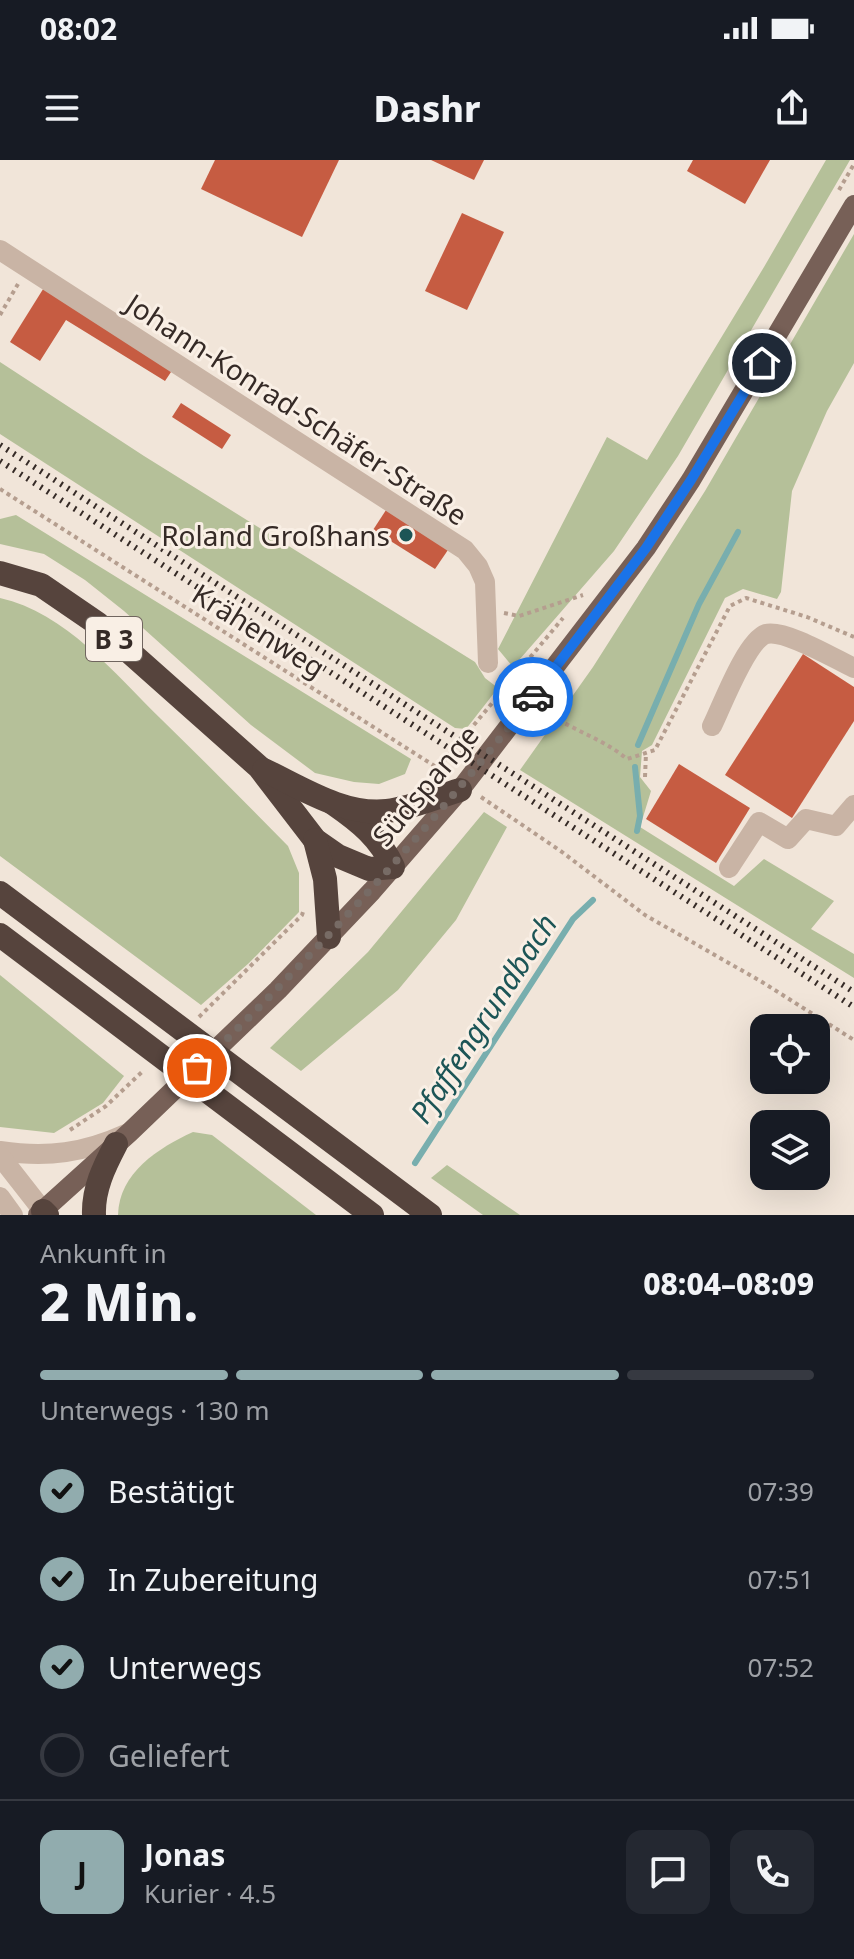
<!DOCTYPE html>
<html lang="de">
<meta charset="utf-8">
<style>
body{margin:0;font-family:"Noto Sans",sans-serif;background:#242831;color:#f1f3f6;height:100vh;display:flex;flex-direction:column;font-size:30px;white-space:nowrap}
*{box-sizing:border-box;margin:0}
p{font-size:26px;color:#9ea1a6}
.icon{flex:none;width:44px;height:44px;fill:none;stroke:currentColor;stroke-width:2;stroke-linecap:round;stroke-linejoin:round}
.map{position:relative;height:1055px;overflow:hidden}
.sheet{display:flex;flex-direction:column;background:#171b24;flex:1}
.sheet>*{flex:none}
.buttons{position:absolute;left:750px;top:854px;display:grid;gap:16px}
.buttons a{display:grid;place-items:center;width:80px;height:80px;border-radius:16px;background:#171b24;box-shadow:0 8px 32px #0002;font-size:40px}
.pin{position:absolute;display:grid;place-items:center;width:68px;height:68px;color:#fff;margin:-34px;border:4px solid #fff;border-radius:50%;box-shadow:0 2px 8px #0007}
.courier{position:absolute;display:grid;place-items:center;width:80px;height:80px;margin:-40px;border:6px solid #1a73e8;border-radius:50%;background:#fff;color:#222;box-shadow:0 2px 10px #0007}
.overview em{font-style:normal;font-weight:800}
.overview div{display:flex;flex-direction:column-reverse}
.overview{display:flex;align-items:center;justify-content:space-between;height:136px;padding:0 40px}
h1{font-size:52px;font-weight:800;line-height:60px}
.bar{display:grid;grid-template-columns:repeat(4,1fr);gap:12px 8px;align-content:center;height:96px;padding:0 40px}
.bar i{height:10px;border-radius:6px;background:#363941}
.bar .active{background:#91acae}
.bar p{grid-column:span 4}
.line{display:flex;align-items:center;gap:20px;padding:0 40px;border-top:2px solid #363941}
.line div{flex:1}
.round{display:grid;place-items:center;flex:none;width:84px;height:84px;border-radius:16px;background:#242831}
ol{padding:0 40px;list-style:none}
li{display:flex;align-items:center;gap:24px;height:88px}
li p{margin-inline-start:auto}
li .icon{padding:8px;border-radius:50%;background:#91acae;color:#111;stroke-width:4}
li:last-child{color:#9ea1a6}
li i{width:44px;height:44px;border:4px solid #363941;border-radius:50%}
.status{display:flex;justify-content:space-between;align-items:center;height:56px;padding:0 40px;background:#171b24;direction:ltr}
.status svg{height:22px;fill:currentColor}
header{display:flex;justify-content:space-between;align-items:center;height:104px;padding:0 40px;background:#171b24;font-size:36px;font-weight:800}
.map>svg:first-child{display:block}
.green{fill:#b5c099}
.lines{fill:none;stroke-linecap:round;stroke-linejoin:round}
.stream{stroke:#78aeae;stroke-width:6}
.building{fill:#c65c42}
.path{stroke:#b59e8f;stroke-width:4;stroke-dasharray:4 4;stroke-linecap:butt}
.minor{stroke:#c9b4a5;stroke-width:20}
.major{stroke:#776057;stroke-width:20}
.highway{stroke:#56443d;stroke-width:24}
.rail{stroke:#352a26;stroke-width:6;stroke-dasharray:2 6;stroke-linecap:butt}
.done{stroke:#776b65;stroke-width:8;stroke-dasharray:0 14.4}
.route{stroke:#1a73e8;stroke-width:10}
.poi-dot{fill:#1c5556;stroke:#f9efe5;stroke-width:3}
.labels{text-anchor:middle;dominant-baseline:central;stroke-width:6;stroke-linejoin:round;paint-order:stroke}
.shield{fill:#f9efe5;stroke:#70655f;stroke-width:2}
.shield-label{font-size:26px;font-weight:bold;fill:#352a26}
.street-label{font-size:28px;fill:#352a26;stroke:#f9efe5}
.poi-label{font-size:28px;fill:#352a26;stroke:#f9efe5;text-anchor:end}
.water-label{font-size:30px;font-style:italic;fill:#1c5556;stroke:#f9efe5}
</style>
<div class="status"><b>08:02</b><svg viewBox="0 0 49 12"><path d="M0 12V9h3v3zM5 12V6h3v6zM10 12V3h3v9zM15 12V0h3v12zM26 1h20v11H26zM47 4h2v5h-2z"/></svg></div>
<header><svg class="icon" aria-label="menu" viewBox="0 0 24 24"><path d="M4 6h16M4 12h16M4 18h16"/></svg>Dashr<svg class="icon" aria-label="share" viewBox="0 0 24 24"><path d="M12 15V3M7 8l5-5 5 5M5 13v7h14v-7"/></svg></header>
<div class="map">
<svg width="854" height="1055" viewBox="0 0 854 1055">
<rect width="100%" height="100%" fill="#f1e5d9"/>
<g class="green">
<path d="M826,0H850L678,296L614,391L513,507L498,489L607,277L647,300L764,107Z"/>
<path d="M854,74V203L827,251L792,331L781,432L777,439L743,429L725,438L652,585L642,591L640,617L651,631L640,667L734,726L764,699L834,741L811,769L854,794V818L520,610L593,507L705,331Z"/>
<path d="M0,202L144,296L475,502L485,518L498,528L466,569L455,568L0,274Z"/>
<path d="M16,355L411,599L405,614L379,624L354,622L315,613L251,565L124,451L85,420L44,394L0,384V359Z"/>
<path d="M0,438C66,453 114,513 161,559C204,601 246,643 288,686L299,713V752L249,803L201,845L0,696Z"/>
<path d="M484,652L507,667L456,760L398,830L301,911L270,888L368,792Z"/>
<path d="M0,815L124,916L103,943L54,973L0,967Z"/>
<path d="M193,972L212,975L316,1055H118C119,1013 158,988 193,972Z"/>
<path d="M447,1005L520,1055H483L431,1018Z"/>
</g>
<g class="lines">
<g class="stream">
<path d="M638,585L699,444L738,372"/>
<path d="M635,607L640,656L637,671"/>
<path d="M415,1003L573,759L593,740"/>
</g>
</g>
<g class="building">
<path d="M215,0H339L302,77L201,29Z"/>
<path d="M431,0H484L474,20Z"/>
<path d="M693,0H770L745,44L687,11Z"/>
<path d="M462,53L504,72L467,150L425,131Z"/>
<path d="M45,126L175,206L165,221L66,160L40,201L10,182Z"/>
<path d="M181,243L231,275L222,289L172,257Z"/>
<path d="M388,347L450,387L435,409L373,370Z"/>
<path d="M803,494L854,527V561L792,658L725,615Z"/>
<path d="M679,604L750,648L716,703L646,659Z"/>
</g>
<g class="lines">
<g class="path">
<path d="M839,30L854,4"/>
<path d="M0,155L18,124"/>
<path d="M0,329L444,612"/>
<path d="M504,453L519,456L583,435"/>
<path d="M545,551C571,570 602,578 627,599L655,590L730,446L746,438L807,457L854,477"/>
<path d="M438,608L563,458"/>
<path d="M645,617L646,593"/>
<path d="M481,637L562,692L645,755L762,822L854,880"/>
<path d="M199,857L302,755L304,749"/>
<path d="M70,970L106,946L144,910"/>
</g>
<g class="minor">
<path d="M0,90L465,390L478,406L485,422L488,503"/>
<path d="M712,566C722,546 746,481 766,474C785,469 835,499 854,508"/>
<path d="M729,708L759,662L788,679L806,659L836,666L854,645"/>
<path d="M0,991C48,998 84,993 128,973"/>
<path d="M0,996L43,1051"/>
<path d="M0,1037L13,1055"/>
</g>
<path class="major" d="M38,1055L130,972L278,830L372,731L460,630L646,388L691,320L854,45"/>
<g class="highway">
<path d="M0,413L41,425L98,464L259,607L315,680L338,696L369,709L393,707C380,678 360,662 334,644"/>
<path d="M264,610C302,628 344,656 387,651C412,648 436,637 460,630"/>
<path d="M315,680L325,719L329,777"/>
<path d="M0,733L430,1055"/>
<path d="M0,775L372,1055"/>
<path d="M43,1051L47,1055"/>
<path d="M94,1055C93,1029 104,1007 116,984"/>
</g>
<g class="rail">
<path d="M0,285L854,832"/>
<path d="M0,301L854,847"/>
</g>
</g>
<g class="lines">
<path class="done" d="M197,908C318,792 429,669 533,537"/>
<path class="route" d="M533,537L646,388L691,320L762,203"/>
</g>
<circle class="poi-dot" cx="406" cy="375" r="8"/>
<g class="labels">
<rect class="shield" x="86" y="457" width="56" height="44" rx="6"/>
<g class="shield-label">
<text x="114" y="479">B 3</text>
</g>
<g class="street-label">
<text transform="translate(297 249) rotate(33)">Johann-Konrad-Schäfer-Straße</text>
<text transform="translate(259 470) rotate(32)">Krähenweg</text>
<text transform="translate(425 625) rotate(-50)">Südspange</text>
</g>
<g class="poi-label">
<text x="390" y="375">Roland Großhans</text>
</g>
<g class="water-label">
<text transform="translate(483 858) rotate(-57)">Pfaffengrundbach</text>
</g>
</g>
</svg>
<div class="buttons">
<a><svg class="icon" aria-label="locate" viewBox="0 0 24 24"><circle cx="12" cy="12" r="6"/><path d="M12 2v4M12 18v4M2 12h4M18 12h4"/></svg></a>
<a><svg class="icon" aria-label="layers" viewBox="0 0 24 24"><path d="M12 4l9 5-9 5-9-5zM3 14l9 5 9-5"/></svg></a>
</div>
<div class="pin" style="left:197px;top:908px;background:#ea580c"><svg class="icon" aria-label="bag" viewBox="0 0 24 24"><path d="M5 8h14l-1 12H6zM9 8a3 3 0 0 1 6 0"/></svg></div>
<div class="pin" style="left:762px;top:203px;background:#1f2937"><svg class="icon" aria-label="home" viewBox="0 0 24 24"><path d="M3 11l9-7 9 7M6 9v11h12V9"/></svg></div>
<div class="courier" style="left:533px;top:537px"><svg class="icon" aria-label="car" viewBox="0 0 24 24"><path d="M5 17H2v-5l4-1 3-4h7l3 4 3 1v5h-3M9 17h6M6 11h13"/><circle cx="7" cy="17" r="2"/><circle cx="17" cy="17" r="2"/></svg></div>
</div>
<section class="sheet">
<div class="overview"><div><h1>2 Min.</h1><p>Ankunft in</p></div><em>08:04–08:09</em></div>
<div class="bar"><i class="active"></i><i class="active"></i><i class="active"></i><i></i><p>Unterwegs · 130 m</p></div>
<ol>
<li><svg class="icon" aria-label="check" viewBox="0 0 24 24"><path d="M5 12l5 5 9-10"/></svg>Bestätigt<p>07:39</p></li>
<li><svg class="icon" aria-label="check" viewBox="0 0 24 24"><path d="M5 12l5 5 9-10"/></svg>In Zubereitung<p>07:51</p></li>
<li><svg class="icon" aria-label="check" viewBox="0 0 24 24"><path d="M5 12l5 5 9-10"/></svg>Unterwegs<p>07:52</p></li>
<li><i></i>Geliefert</li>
</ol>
<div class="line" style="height:144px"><b class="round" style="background:#91acae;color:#111">J</b><div><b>Jonas</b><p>Kurier · 4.5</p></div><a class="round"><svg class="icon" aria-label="chat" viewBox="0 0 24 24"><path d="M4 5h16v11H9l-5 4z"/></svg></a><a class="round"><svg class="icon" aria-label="phone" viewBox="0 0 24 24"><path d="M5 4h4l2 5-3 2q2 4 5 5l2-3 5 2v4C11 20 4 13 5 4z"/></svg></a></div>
</section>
